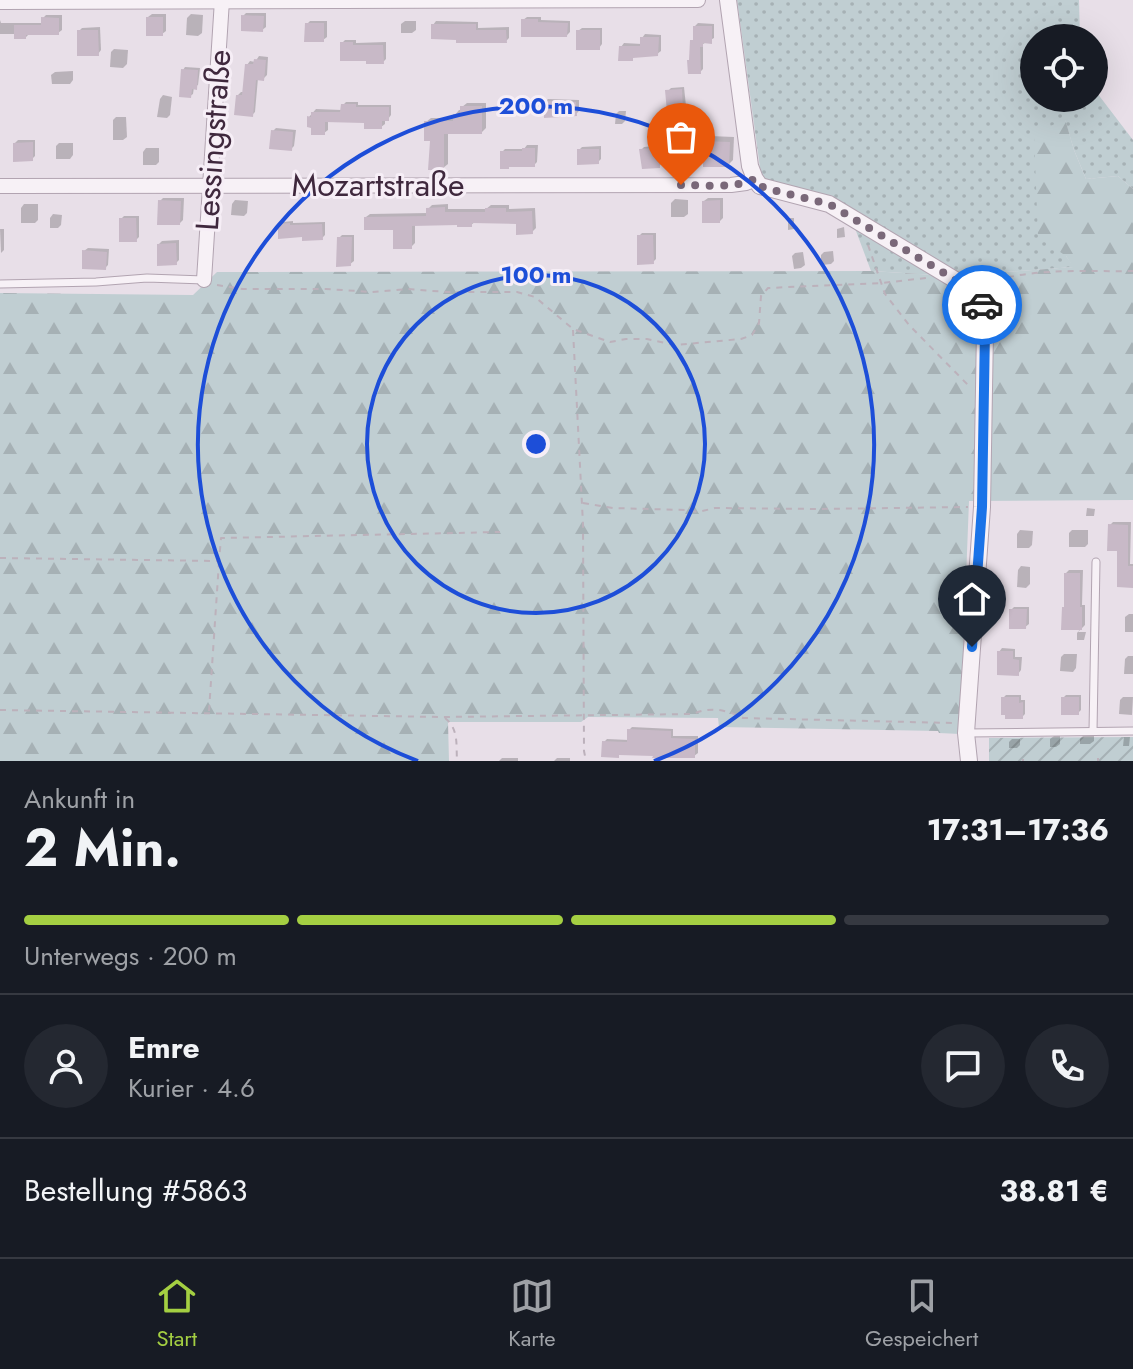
<!DOCTYPE html>
<html lang="de">
<meta charset="utf-8">
<style>
body{margin:0;font-family:Jost,sans-serif;background:#242831;color:#f1f3f6;height:100vh;display:flex;flex-direction:column;font-size:30px;white-space:nowrap}
*{box-sizing:border-box;margin:0}
p{font-size:26px;color:#9ea1a6}
.icon{flex:none;width:44px;height:44px;fill:none;stroke:currentColor;stroke-width:2;stroke-linecap:round;stroke-linejoin:round}
.map{position:relative;height:761px;overflow:hidden}
.details{display:flex;flex-direction:column;background:#171b24;flex:1}
.details>*{flex:none}
.controls{position:absolute;left:1020px;top:24px;display:grid;gap:16px}
.controls a{display:grid;place-items:center;width:88px;height:88px;border-radius:50%;background:#171b24;box-shadow:0 8px 32px #0002;font-size:40px}
.pin{position:absolute;display:grid;place-items:center;width:68px;height:68px;color:#fff;margin:-82px -34px;border-radius:50% 50% 50% 0;rotate:-45deg;box-shadow:0 0 8px #0007}
.pin .icon{rotate:45deg}
.courier{position:absolute;display:grid;place-items:center;width:80px;height:80px;margin:-40px;border:6px solid #1a73e8;border-radius:50%;background:#fff;color:#222;box-shadow:0 2px 10px #0007}
.head em{font-style:normal;font-weight:700}
.head div{display:flex;flex-direction:column-reverse}
.head{display:flex;align-items:center;justify-content:space-between;height:136px;padding:0 24px}
h1{font-size:52px;font-weight:700;line-height:60px}
.bar{display:grid;grid-template-columns:repeat(4,1fr);gap:12px 8px;align-content:center;height:96px;padding:0 24px}
.bar i{height:10px;border-radius:6px;background:#363941}
.bar .on{background:#a4cf42}
.bar p{grid-column:span 4}
.line{display:flex;align-items:center;gap:20px;padding:0 24px;border-top:2px solid #363941}
.line div{flex:1}
.round{display:grid;place-items:center;flex:none;width:84px;height:84px;border-radius:42px;background:#242831}
.tabs{display:flex;justify-content:space-around;align-items:center;height:112px;border-top:2px solid #363941;background:#171b24;font-size:22px;color:#9ea1a6}
.tabs a{display:grid;justify-items:center;gap:4px}
.tabs .on{color:#a4cf42}
.map>svg:first-child{display:block}
.grass{fill:url(#grass-dots)}
.forest{fill:url(#forest-firs)}
.garden{fill:url(#garden-furrows)}
.shadow{fill:#0003}
.building{fill:#c8b9c7}
.lines{fill:none;stroke-linecap:round;stroke-linejoin:round}
.service-casing{stroke:#b2a4b1;stroke-width:9}
.minor-casing{stroke:#b2a4b1;stroke-width:16}
.tertiary-casing{stroke:#b2a4b1;stroke-width:18}
.path{stroke:#bcb1bb;stroke-width:2;stroke-dasharray:6 6;stroke-linecap:butt}
.service{stroke:#f7f1f6;stroke-width:7}
.minor{stroke:#f7f1f6;stroke-width:14}
.tertiary{stroke:#f7f1f6;stroke-width:16}
.done{stroke:#7a6879;stroke-width:8;stroke-dasharray:0 14.4}
.route{stroke:#1a73e8;stroke-width:10}
.ring{fill:none;stroke:#1d4ed8;stroke-width:4}
.labels{text-anchor:middle;dominant-baseline:central;stroke-width:6;stroke-linejoin:round;paint-order:stroke}
.street-label{font-size:32px;fill:#3f283d;stroke:#f6eef6}
.centre{fill:#1d4ed8;stroke:#f6eef6;stroke-width:4}
.ring-label{font-size:24px;text-anchor:middle;font-weight:bold;fill:#1d4ed8;stroke:#f6eef6;stroke-width:6;stroke-linejoin:round;paint-order:stroke}
</style>
<div class="map">
<svg width="1133" height="761" viewBox="0 0 1133 761">
<defs>
<pattern id="grass-dots" width="8" height="8" patternUnits="userSpaceOnUse" patternTransform="scale(2)"><rect width="8" height="8" fill="#c0ced2"/><path d="M2 2h.1M6 6h.1" fill="none" stroke="#a6b1b5" stroke-width="1.8" stroke-linecap="round"/></pattern>
<pattern id="forest-firs" width="22" height="20" patternUnits="userSpaceOnUse" patternTransform="scale(2)"><rect width="22" height="20" fill="#c0ced2"/><path d="M5 1l3.5 6h-7zM16 11l3.5 6h-7z" fill="#a6b1b5"/></pattern>
<pattern id="garden-furrows" width="10" height="10" patternUnits="userSpaceOnUse" patternTransform="scale(2)"><rect width="10" height="10" fill="#c0ced2"/><path d="M-1 1l2-2M0 10L10 0M9 11l2-2" fill="none" stroke="#a6b1b5"/></pattern>
</defs>
<rect width="100%" height="100%" fill="#e8dfe8"/>
<path class="grass" d="M737,0H1079L1080,38H1034V98H1094V89L1133,140V189L1118,176L1086,179L1074,150L1065,120L1066,256L1074,267L951,276L871,271L856,231L841,202L816,192L762,182Z"/>
<path class="forest" d="M1065,119L1074,150L1086,179L1118,176L1133,189V500L969,501L960,734L939,733L938,731L719,727L718,718L588,717L581,722H448L449,761H0V293L193,295L217,272L871,271L951,276L1073,267L1066,256L1038,237L1034,134Z"/>
<path class="garden" d="M1133,737V761H989V738Z"/>
<g class="shadow">
<path d="M246,13H266V27L262,30L243,16Z"/>
<path d="M152,14H166V31L162,34L148,17Z"/>
<path d="M191,14L203,15L202,33L198,36L186,35L187,18Z"/>
<path d="M46,15H62V30L58,33L29,34L26,37L16,34H0V20L1,23H43V18Z"/>
<path d="M527,17H541V20L570,21V32L567,35L523,20Z"/>
<path d="M310,21H327V37L323,40L307,24Z"/>
<path d="M405,21H416V30L412,33H401V24Z"/>
<path d="M436,21L478,22V28L509,27V38L506,41L433,25Z"/>
<path d="M698,23L714,24V38L703,44V69L700,72L692,41L695,38V26Z"/>
<path d="M100,27L101,50L98,54L79,31L82,28Z"/>
<path d="M582,28H602V44L599,48L578,31Z"/>
<path d="M645,34L661,35V51L657,54L621,47L624,43L642,44V38Z"/>
<path d="M345,40H356V43L386,42V59L383,62L342,43Z"/>
<path d="M114,49L128,50L127,64L123,68L110,67L111,52Z"/>
<path d="M259,56L268,57L267,75L263,79L258,78L255,112L252,115L238,95L241,92H244L247,65L250,61L255,62Z"/>
<path d="M185,67L200,68L198,85L194,87L193,94L190,96L183,70Z"/>
<path d="M73,71V80L70,84H52L51,75L55,72Z"/>
<path d="M684,87L686,106L682,109L668,91L671,88Z"/>
<path d="M163,95L172,97L170,115L167,118L157,117L160,99Z"/>
<path d="M548,99L579,100V111L576,114L545,102Z"/>
<path d="M346,102H358V105H391V115L388,119H385V124L381,127L366,121L328,120V130L324,133L309,117L316,109L342,110L343,105Z"/>
<path d="M467,103H486V128L482,132H448V164L443,168L426,122L431,118H455V115L459,110H462V107Z"/>
<path d="M619,111H626L625,121L622,124H615L616,114Z"/>
<path d="M116,117H126L127,137L123,140H113V120Z"/>
<path d="M276,128L296,130L294,146L291,149L273,131Z"/>
<path d="M710,136L734,137L733,160L728,165L705,142Z"/>
<path d="M18,140H35V156L32,159L15,143Z"/>
<path d="M678,141H689L688,151L685,154H661L662,163L659,166L641,150L644,147L674,144Z"/>
<path d="M59,143H73V155L70,159H56V146Z"/>
<path d="M527,145H538L537,162L534,165H510L502,152L505,149H524Z"/>
<path d="M601,146V159L598,162L579,150L582,147Z"/>
<path d="M146,148H159V162L156,165H143V152Z"/>
<path d="M163,198H184L183,220L180,223L160,201Z"/>
<path d="M708,198H723V218L720,221L704,201Z"/>
<path d="M675,199L688,200V214L684,217H671V203Z"/>
<path d="M235,200L248,201L247,213L244,216L231,215L232,204Z"/>
<path d="M24,204H38V220L35,223H21V208Z"/>
<path d="M448,204V209H486L491,205H509V209L535,208L536,228L532,232L518,222L476,221L471,225L459,223L415,224V243L411,247L395,228L366,217L370,214L428,213V209L432,205Z"/>
<path d="M53,214L62,215L61,225L58,228H50V218Z"/>
<path d="M124,216H139V237L136,240L121,219Z"/>
<path d="M788,218H794V229L788,230Z"/>
<path d="M293,221V223L325,222V235L322,238L280,225L283,222Z"/>
<path d="M844,227L845,237L837,238V229Z"/>
<path d="M0,229H4V250L1,253Z"/>
<path d="M642,233H656V259L653,262L639,236Z"/>
<path d="M342,235H354V261L350,264L339,238Z"/>
<path d="M179,240V260L176,263L159,244L162,241Z"/>
<path d="M88,248L109,249L108,265L105,268L84,251Z"/>
<path d="M833,251L834,261L831,264L821,265V255L824,252Z"/>
<path d="M803,252L805,265L801,268L794,269L792,256L795,253Z"/>
<path d="M1087,508L1095,509L1094,516H1086Z"/>
<path d="M1113,522H1131L1130,564H1133V586L1110,525Z"/>
<path d="M1020,530L1033,531L1032,545L1029,548H1017V534Z"/>
<path d="M1072,530H1088V544L1085,547H1069V533Z"/>
<path d="M1021,566L1030,567V584L1026,588L1017,587L1018,570Z"/>
<path d="M1069,570H1083L1082,605H1085V625L1078,632H1086L1084,640H1077V633L1081,628L1066,605V573Z"/>
<path d="M1014,607H1029V624L1025,627L1011,610Z"/>
<path d="M1129,614H1133V632H1125V617Z"/>
<path d="M1002,648L1015,649V657H1022L1021,670L1018,674L999,652Z"/>
<path d="M1064,654H1077L1076,668L1073,672L1060,671L1061,657Z"/>
<path d="M1128,656H1133V674H1124L1125,659Z"/>
<path d="M1006,695H1021V700H1025V714L1022,717L1003,698Z"/>
<path d="M1066,695H1081V710L1078,713L1063,698Z"/>
<path d="M1123,697H1133L1132,715L1119,714L1120,700Z"/>
<path d="M632,727L673,729V736H698V753L694,756L604,742L607,739L629,740V730Z"/>
<path d="M1054,736H1060V744L1056,747H1050V739Z"/>
<path d="M1083,736H1094V741L1090,744H1080V739Z"/>
<path d="M1124,737H1130L1129,746H1123Z"/>
<path d="M1012,739H1020V745L1017,748H1009V742Z"/>
<path d="M502,758H518V761H499Z"/>
<path d="M557,758H570V761H554Z"/>
</g>
<g class="building">
<path d="M241,15L264,16L263,32L241,31Z"/>
<path d="M41,17L59,18V35H26V39H14V25H41Z"/>
<rect x="146" y="17" width="17" height="19"/>
<path d="M521,19H538V22L568,23L567,37H521Z"/>
<path d="M305,23H324V42H304Z"/>
<path d="M431,24H476V30H506L507,43H456V40L431,39Z"/>
<path d="M693,26H712V44L703,43V47H700L701,74H688L687,60H689L690,40H693Z"/>
<path d="M77,30H98L99,56H77Z"/>
<rect x="576" y="30" width="24" height="20"/>
<path d="M640,37H659L658,56L633,58V61H618L619,46H640Z"/>
<path d="M340,42H353V45H383L384,64H366V61H340Z"/>
<path d="M254,59L266,60L264,81L256,80L253,117L234,115L236,95H242L245,64H253Z"/>
<path d="M181,69L198,70L197,90L192,89L191,98L179,97Z"/>
<path d="M682,89L683,111L667,112L665,90Z"/>
<path d="M543,101L576,102L577,116L544,118Z"/>
<path d="M341,104H356V107H389V121H382V129H364V123L325,122V135H311V128L307,127V116L311,117V112H340Z"/>
<path d="M460,106H482V134H444V170H428L430,141H424V121H453V114H460Z"/>
<path d="M271,130L293,132L292,151L269,149Z"/>
<path d="M703,141L730,142L729,167H703Z"/>
<path d="M33,142V161L13,162V143Z"/>
<path d="M672,143H686V156H659L660,168L642,169L639,149L672,147Z"/>
<path d="M522,148H535V167H509V169H500V151H522Z"/>
<path d="M577,149H599V164L577,165Z"/>
<path d="M158,200L181,201L180,225H157Z"/>
<path d="M720,200V223H702V201Z"/>
<path d="M445,207V212H485V208H506V212L532,211L533,234L516,235V224L472,223V227H457V225L412,226V249H393V230H364V217L426,216V208Z"/>
<path d="M119,218H136L137,242H119Z"/>
<path d="M290,223V225L322,224L323,240L302,241V237L278,239V224Z"/>
<path d="M637,235H653L654,264L637,265Z"/>
<path d="M337,237H352L351,266L336,267Z"/>
<path d="M176,243L177,265L157,266V244Z"/>
<path d="M82,250L107,252L106,270L82,269Z"/>
<path d="M1108,524L1128,525V566H1133V588L1117,587V551H1107Z"/>
<path d="M1064,573H1080V607H1082V630H1061L1062,607H1064Z"/>
<path d="M1009,609H1027L1026,629H1009Z"/>
<path d="M997,651H1013V659L1019,660V676L997,675Z"/>
<path d="M1001,697H1019V703L1023,702V719H1005V715H1001Z"/>
<rect x="1061" y="697" width="18" height="18"/>
<path d="M627,729L671,731V738L695,739V758H652L653,756L619,755V758L601,757L602,741L627,742Z"/>
</g>
<g class="lines">
<defs>
<g id="service">
<path d="M0,284L96,282L147,278L204,280"/>
<path d="M1093,731L1096,562"/>
<path d="M966,733L1133,731"/>
</g>
<g id="minor">
<path d="M0,2L698,0"/>
<path d="M0,186L731,185L746,183L755,179"/>
<path d="M204,280L222,0"/>
</g>
<path id="tertiary" d="M728,0L750,166L755,179L760,186L829,204L967,287C983,297 984,312 985,330L982,507L966,733L969,761"/>
</defs>
<use href="#service" class="service-casing"/>
<use href="#minor" class="minor-casing"/>
<use href="#tertiary" class="tertiary-casing"/>
<g class="path">
<path d="M868,245L885,294L909,325L969,386"/>
<path d="M985,284C1031,267 1084,272 1133,271"/>
<path d="M217,285L243,289H326L372,292L407,289L447,292H517L535,297L573,329L610,342L626,339H647L675,345L741,339L752,335L759,323L761,296L768,288L882,283L926,278"/>
<path d="M573,330L583,524L584,751L586,761"/>
<path d="M583,503L613,508L686,510L698,512L715,508L817,509L968,507"/>
<path d="M0,558L219,561L221,538L500,532"/>
<path d="M0,710L443,717L693,714C711,706 727,710 743,718L952,723"/>
<path d="M209,711L219,562"/>
<path d="M445,718C459,729 456,745 457,761"/>
<path d="M1023,759V761"/>
<path d="M1098,761V758"/>
</g>
<use href="#service" class="service"/>
<use href="#minor" class="minor"/>
<use href="#tertiary" class="tertiary"/>
</g>
<g class="lines">
<path class="done" d="M681,185C705,185 732,189 755,179L760,186L768,189L829,204L974,291L980,299L982,305"/>
<path class="route" d="M972,647L982,507L985,330L982,305"/>
</g>
<g class="ring">
<circle cx="536" cy="444" r="169"/>
<path d="M418 761A338 338 0 1 1 654 761"/>
</g>
<g class="labels">
<g class="street-label">
<text transform="translate(213 140) rotate(-86)">Lessingstraße</text>
<text x="378" y="185">Mozartstraße</text>
</g>
</g>
<circle cx="536" cy="444" r="12" class="centre"/>
<g class="ring-label">
<text x="536" y="114">200 m</text>
<text x="536" y="283">100 m</text>
</g>
</svg>
<div class="controls">
<a><svg class="icon" aria-label="locate" viewBox="0 0 24 24"><circle cx="12" cy="12" r="6"/><path d="M12 2v4M12 18v4M2 12h4M18 12h4"/></svg></a>
</div>
<div class="pin" style="left:681px;top:185px;background:#ea580c"><svg class="icon" aria-label="bag" viewBox="0 0 24 24"><path d="M5 8h14l-1 12H6zM9 8a3 3 0 0 1 6 0"/></svg></div>
<div class="pin" style="left:972px;top:647px;background:#1f2937"><svg class="icon" aria-label="home" viewBox="0 0 24 24"><path d="M3 11l9-7 9 7M6 9v11h12V9"/></svg></div>
<div class="courier" style="left:982px;top:305px"><svg class="icon" aria-label="car" viewBox="0 0 24 24"><path d="M5 17H2v-5l4-1 3-4h7l3 4 3 1v5h-3M9 17h6M6 11h13"/><circle cx="7" cy="17" r="2"/><circle cx="17" cy="17" r="2"/></svg></div>
</div>
<section class="details">
<div class="head"><div><h1>2 Min.</h1><p>Ankunft in</p></div><em>17:31–17:36</em></div>
<div class="bar"><i class="on"></i><i class="on"></i><i class="on"></i><i></i><p>Unterwegs · 200 m</p></div>
<div class="line" style="height:144px"><a class="round"><svg class="icon" aria-label="person" viewBox="0 0 24 24"><circle cx="12" cy="8" r="4"/><path d="M4 21q1-7 8-7t8 7"/></svg></a><div><b>Emre</b><p>Kurier · 4.6</p></div><a class="round"><svg class="icon" aria-label="chat" viewBox="0 0 24 24"><path d="M4 5h16v11H9l-5 4z"/></svg></a><a class="round"><svg class="icon" aria-label="phone" viewBox="0 0 24 24"><path d="M5 4h4l2 5-3 2q2 4 5 5l2-3 5 2v4C11 20 4 13 5 4z"/></svg></a></div>
<div class="line" style="height:104px"><div>Bestellung #5863</div><b>38.81 €</b></div>
</section>
<nav class="tabs">
<a class="on"><svg class="icon" aria-label="home" viewBox="0 0 24 24"><path d="M3 11l9-7 9 7M6 9v11h12V9"/></svg>Start</a>
<a><svg class="icon" aria-label="map" viewBox="0 0 24 24"><path d="M3 6l6-2 6 2 6-2v14l-6 2-6-2-6 2zM9 4v14M15 6v14"/></svg>Karte</a>
<a><svg class="icon" aria-label="saved" viewBox="0 0 24 24"><path d="M7 4h10v16l-5-4-5 4z"/></svg>Gespeichert</a>
</nav>
